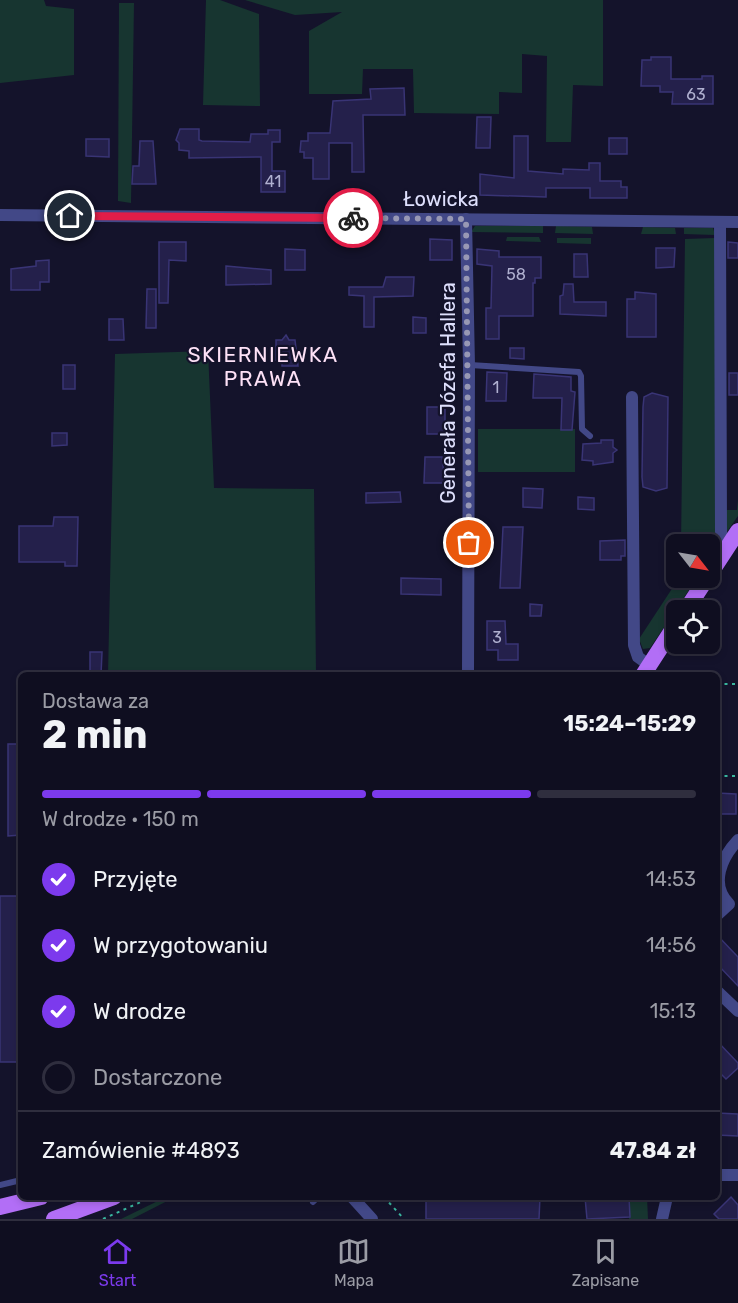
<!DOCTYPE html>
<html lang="pl">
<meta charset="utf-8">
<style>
body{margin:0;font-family:Rubik,sans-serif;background:#1d1c2d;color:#f1f3f6;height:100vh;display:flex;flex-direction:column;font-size:22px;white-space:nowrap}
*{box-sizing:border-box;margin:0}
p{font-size:20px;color:#9b9ca5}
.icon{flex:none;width:33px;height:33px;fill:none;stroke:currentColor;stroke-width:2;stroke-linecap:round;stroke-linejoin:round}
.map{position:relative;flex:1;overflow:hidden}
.panel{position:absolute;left:18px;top:672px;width:702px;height:528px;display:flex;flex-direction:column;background:#0f0e20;border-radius:9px;box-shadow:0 3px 9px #0003,0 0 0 2px #2f2e3e}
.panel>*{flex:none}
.needle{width:39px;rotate:121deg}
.buttons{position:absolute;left:666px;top:534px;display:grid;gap:12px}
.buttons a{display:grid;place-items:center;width:54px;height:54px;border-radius:9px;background:#0f0e20;box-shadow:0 3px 9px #0003,0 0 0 2px #2f2e3e;font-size:30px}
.pin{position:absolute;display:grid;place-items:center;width:51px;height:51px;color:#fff;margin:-26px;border:3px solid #fff;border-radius:50%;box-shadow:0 2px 6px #0007}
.courier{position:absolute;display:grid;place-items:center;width:60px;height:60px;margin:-30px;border:4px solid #e11d48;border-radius:50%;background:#fff;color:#222;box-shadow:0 2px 8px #0007}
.headline em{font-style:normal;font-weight:700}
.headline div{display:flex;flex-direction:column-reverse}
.headline{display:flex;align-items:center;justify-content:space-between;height:102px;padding:0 24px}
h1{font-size:39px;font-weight:700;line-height:45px}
.bar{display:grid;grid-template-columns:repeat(4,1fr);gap:9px 6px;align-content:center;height:72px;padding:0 24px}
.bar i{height:8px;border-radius:4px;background:#2f2e3e}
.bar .current{background:#7c3aed}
.bar p{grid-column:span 4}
.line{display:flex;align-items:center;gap:15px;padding:0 24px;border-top:2px solid #2f2e3e}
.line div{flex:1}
ol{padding:0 24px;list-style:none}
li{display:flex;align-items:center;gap:18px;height:66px}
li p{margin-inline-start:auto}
li .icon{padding:6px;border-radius:50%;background:#7c3aed;color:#fff;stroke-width:4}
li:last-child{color:#9b9ca5}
li i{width:33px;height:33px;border:3px solid #2f2e3e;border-radius:50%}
.tabs{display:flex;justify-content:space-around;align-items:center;height:84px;border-top:2px solid #2f2e3e;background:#0f0e20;font-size:16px;color:#9b9ca5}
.tabs a{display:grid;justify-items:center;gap:3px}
.tabs .current{color:#7c3aed}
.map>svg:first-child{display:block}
.green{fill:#173530}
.building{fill:#24204b;stroke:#393475;stroke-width:1.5}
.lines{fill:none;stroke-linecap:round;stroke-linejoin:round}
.path{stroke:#39b79f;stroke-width:2;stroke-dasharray:3 4.5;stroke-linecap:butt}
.service{stroke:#424887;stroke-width:6}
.minor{stroke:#424887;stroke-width:12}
.tertiary{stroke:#424887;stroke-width:12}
.primary{stroke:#b26ef6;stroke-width:16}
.done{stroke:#9898b4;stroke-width:6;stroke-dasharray:0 10.8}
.route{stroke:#e11d48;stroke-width:8}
.labels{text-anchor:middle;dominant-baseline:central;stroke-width:4.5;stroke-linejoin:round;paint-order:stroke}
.number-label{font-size:16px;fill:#b0b0d0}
.street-label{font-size:20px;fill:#dfe0fd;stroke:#14132b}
.neighbourhood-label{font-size:21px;letter-spacing:1.5px;fill:#fde1f6;stroke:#14132b}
</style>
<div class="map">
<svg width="738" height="1219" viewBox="0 0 738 1219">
<rect width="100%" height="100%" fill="#14132b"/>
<g class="green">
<path d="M0,0H44L46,6L74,9V75L0,83Z"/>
<path d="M206,0H220L259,14L260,106L203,105Z"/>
<path d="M245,0H603V86L573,85L571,142H546L547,56L522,54V93L499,92V114L414,113L413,69H363L362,94H309V31L342,12L295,15Z"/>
<path d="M119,3H134L131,203L118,201Z"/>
<path d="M475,226H543V233L471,232Z"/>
<path d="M556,226L592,227L593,234L555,233Z"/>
<path d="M643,227L675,228L676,234H641Z"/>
<path d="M684,228H713L715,235L684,234Z"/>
<path d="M507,237H539L541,242L506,241Z"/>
<path d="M557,238H591V244L557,243Z"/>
<path d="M715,238L718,541L710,554V544H681L685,239Z"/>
<path d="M208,351L214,488L314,489L316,675H217L210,671V675H108L115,354Z"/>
<rect x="478" y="429" width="97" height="43"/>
<path d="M738,500V516L726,533V510H737Z"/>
<path d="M679,578H697L650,648L643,649L639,639Z"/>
<path d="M166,1197H175L132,1219H121Z"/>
<path d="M629,1197H647L648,1219H629Z"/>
</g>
<g class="building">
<path d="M651,57H671V79H702V76H713V104H672L673,92H660V86H641L642,60H651Z"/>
<path d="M404,88L405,115H363L364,172H352V143H329V179H313V158H304V152H300L301,141H308V133H330L333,101L371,99L370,89Z"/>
<path d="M477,117H491L490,148H476Z"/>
<path d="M180,129H199V140L202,141L250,142L251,134H268V130H280V142H272V171H285V192H261V157L189,158V151L179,150V143L176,140Z"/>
<path d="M514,136H528V171L563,174V169L589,170V163H600V181H621V187H627V198H590V188H546V197L480,195V174L514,178Z"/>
<rect x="609" y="138" width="18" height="16"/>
<path d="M86,139H109V157L86,156Z"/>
<path d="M140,141H153L156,184H132L133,166H139Z"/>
<path d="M430,239L452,240V260H430Z"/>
<path d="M159,242H186V261L169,260L168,303H159Z"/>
<path d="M728,242L738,243V258H728Z"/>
<path d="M656,248H675L674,267L656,268Z"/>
<path d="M285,249L305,250V270H285Z"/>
<path d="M477,249L499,251V257H541V278H535V283H533V316H499V339H486V308H491L492,266L477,264Z"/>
<path d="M574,254H587L588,277H574Z"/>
<path d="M49,260V282H40V290H11V269L36,266V261Z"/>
<path d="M226,266L271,270V284L226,285Z"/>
<path d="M386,277H414L413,296L374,297V327H364V296L349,295V287H383Z"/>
<path d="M564,284H573L574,302H606V316L560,314V296L563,295Z"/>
<path d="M147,289H156V328H146Z"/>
<path d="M635,292L656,294V337H627V299H635Z"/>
<path d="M413,317L426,318V333H413Z"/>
<path d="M109,319H123L124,340H109Z"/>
<path d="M286,335L289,340H295L298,366H282V360H276V340H282Z"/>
<path d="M510,348H524V359L510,358Z"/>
<rect x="63" y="365" width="12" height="24"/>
<path d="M487,372L507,373L506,401H486Z"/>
<rect x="729" y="373" width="9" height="22"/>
<path d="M534,374L571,377V391L575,392L572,430H561L562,398H533Z"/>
<path d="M652,393L668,397L667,488L656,491L643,487L642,477L643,407L644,397Z"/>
<rect x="427" y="407" width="18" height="27"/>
<path d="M52,433H67V445L52,446Z"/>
<path d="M601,440H613V447L617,450L613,453V462L593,465V461L582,460L583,444L601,443Z"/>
<path d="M425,457H442L445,483H424Z"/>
<path d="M523,488L543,489L542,508L523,507Z"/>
<path d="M400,492L401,502L366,503V493Z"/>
<path d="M578,497L594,498V510L578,509Z"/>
<path d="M54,517H78L77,566H65V562H19V526H53Z"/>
<path d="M503,527H523L520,588H500Z"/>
<path d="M625,540V556H621V560H600V541Z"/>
<path d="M401,578L441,579V595L401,594Z"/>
<path d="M530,604L542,605L541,616H530Z"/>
<path d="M487,621H505L506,644H518V660H498V650H487Z"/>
<path d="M90,652H102L101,675H90Z"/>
<path d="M8,744H21V835L8,836Z"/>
<path d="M717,793L736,794V814H717Z"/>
<rect x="0" y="896" width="21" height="166"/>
<path d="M717,935L738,957V986L717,964Z"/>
<path d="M717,1041L738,1063V1068L726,1079L717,1070Z"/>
<path d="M717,1113L738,1114V1136L717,1135Z"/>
<path d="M426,1197H540L539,1219H426Z"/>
<path d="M585,1197H629L630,1217L587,1219Z"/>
<path d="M731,1197L738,1205V1219H719L714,1214Z"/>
</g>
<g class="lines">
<g class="path">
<path d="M717,684H738"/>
<path d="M717,776H738"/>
<path d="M384,1197L404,1219"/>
<path d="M103,1219L152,1197"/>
</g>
<g class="service">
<path d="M470,365L579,372L581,376L582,429L590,436"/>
<path d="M0,1185L21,1180"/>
<path d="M313,1202L318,1197"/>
</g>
<g class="minor">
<path d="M466,219L469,365L468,675"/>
<path d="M720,222L721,531L722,537L730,543"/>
<path d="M632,397L634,645L638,657L649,665"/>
<path d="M717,915L729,904C709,884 722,857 738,840"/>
<path d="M717,991L738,1011"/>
<path d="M717,1175H738"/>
<path d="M352,1197L372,1219"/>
<path d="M662,1219L667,1197"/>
</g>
<path class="tertiary" d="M0,215L738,222"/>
<g class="primary">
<path d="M710,574L738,531"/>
<path d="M686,610L707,578"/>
<path d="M643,675L676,624"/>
<path d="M0,1207L41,1197"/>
<path d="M54,1219L114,1197"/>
</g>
</g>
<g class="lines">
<path class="done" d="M353,218L466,219L469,543"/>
<path class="route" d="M70,216L353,218"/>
</g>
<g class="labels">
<g class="number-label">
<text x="696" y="94">63</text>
<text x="273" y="181">41</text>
<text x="516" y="274">58</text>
<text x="496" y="387">1</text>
<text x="497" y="637">3</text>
</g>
<g class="street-label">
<text x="441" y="199">Łowicka</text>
<text transform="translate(448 393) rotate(-90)">Generała Józefa Hallera</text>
</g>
<g class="neighbourhood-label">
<text x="263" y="354">SKIERNIEWKA<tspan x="263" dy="24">PRAWA</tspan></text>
</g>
</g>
</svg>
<div class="buttons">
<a><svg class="needle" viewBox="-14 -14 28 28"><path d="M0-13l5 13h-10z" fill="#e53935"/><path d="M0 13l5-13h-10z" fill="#9b9ca5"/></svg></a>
<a><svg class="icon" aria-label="locate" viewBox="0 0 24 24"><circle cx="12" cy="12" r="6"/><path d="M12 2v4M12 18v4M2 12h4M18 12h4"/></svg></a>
</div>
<div class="pin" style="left:469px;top:543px;background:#ea580c"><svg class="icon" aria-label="bag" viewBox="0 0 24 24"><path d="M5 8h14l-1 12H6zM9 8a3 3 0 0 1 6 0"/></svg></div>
<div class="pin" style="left:70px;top:216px;background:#1f2937"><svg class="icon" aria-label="home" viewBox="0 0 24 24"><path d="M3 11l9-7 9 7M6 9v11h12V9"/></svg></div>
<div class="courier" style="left:353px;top:218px"><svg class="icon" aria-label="bike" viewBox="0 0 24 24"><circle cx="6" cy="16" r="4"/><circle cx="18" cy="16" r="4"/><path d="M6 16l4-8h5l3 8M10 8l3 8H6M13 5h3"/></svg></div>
<section class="panel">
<div class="headline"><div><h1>2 min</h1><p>Dostawa za</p></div><em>15:24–15:29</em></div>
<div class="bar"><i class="current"></i><i class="current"></i><i class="current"></i><i></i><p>W drodze · 150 m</p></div>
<ol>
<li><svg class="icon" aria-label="check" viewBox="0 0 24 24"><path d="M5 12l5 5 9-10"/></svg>Przyjęte<p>14:53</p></li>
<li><svg class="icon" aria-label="check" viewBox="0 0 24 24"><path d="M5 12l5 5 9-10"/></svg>W przygotowaniu<p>14:56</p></li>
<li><svg class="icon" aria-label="check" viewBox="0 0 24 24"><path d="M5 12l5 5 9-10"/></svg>W drodze<p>15:13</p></li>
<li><i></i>Dostarczone</li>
</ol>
<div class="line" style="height:78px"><div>Zamówienie #4893</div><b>47.84 zł</b></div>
</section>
</div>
<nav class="tabs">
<a class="current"><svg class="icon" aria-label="home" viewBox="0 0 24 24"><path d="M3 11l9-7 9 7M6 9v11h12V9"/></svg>Start</a>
<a><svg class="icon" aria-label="map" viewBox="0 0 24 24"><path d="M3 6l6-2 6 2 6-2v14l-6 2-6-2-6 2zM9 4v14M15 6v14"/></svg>Mapa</a>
<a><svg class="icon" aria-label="saved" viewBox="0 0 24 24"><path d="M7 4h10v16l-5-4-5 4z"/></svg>Zapisane</a>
</nav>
